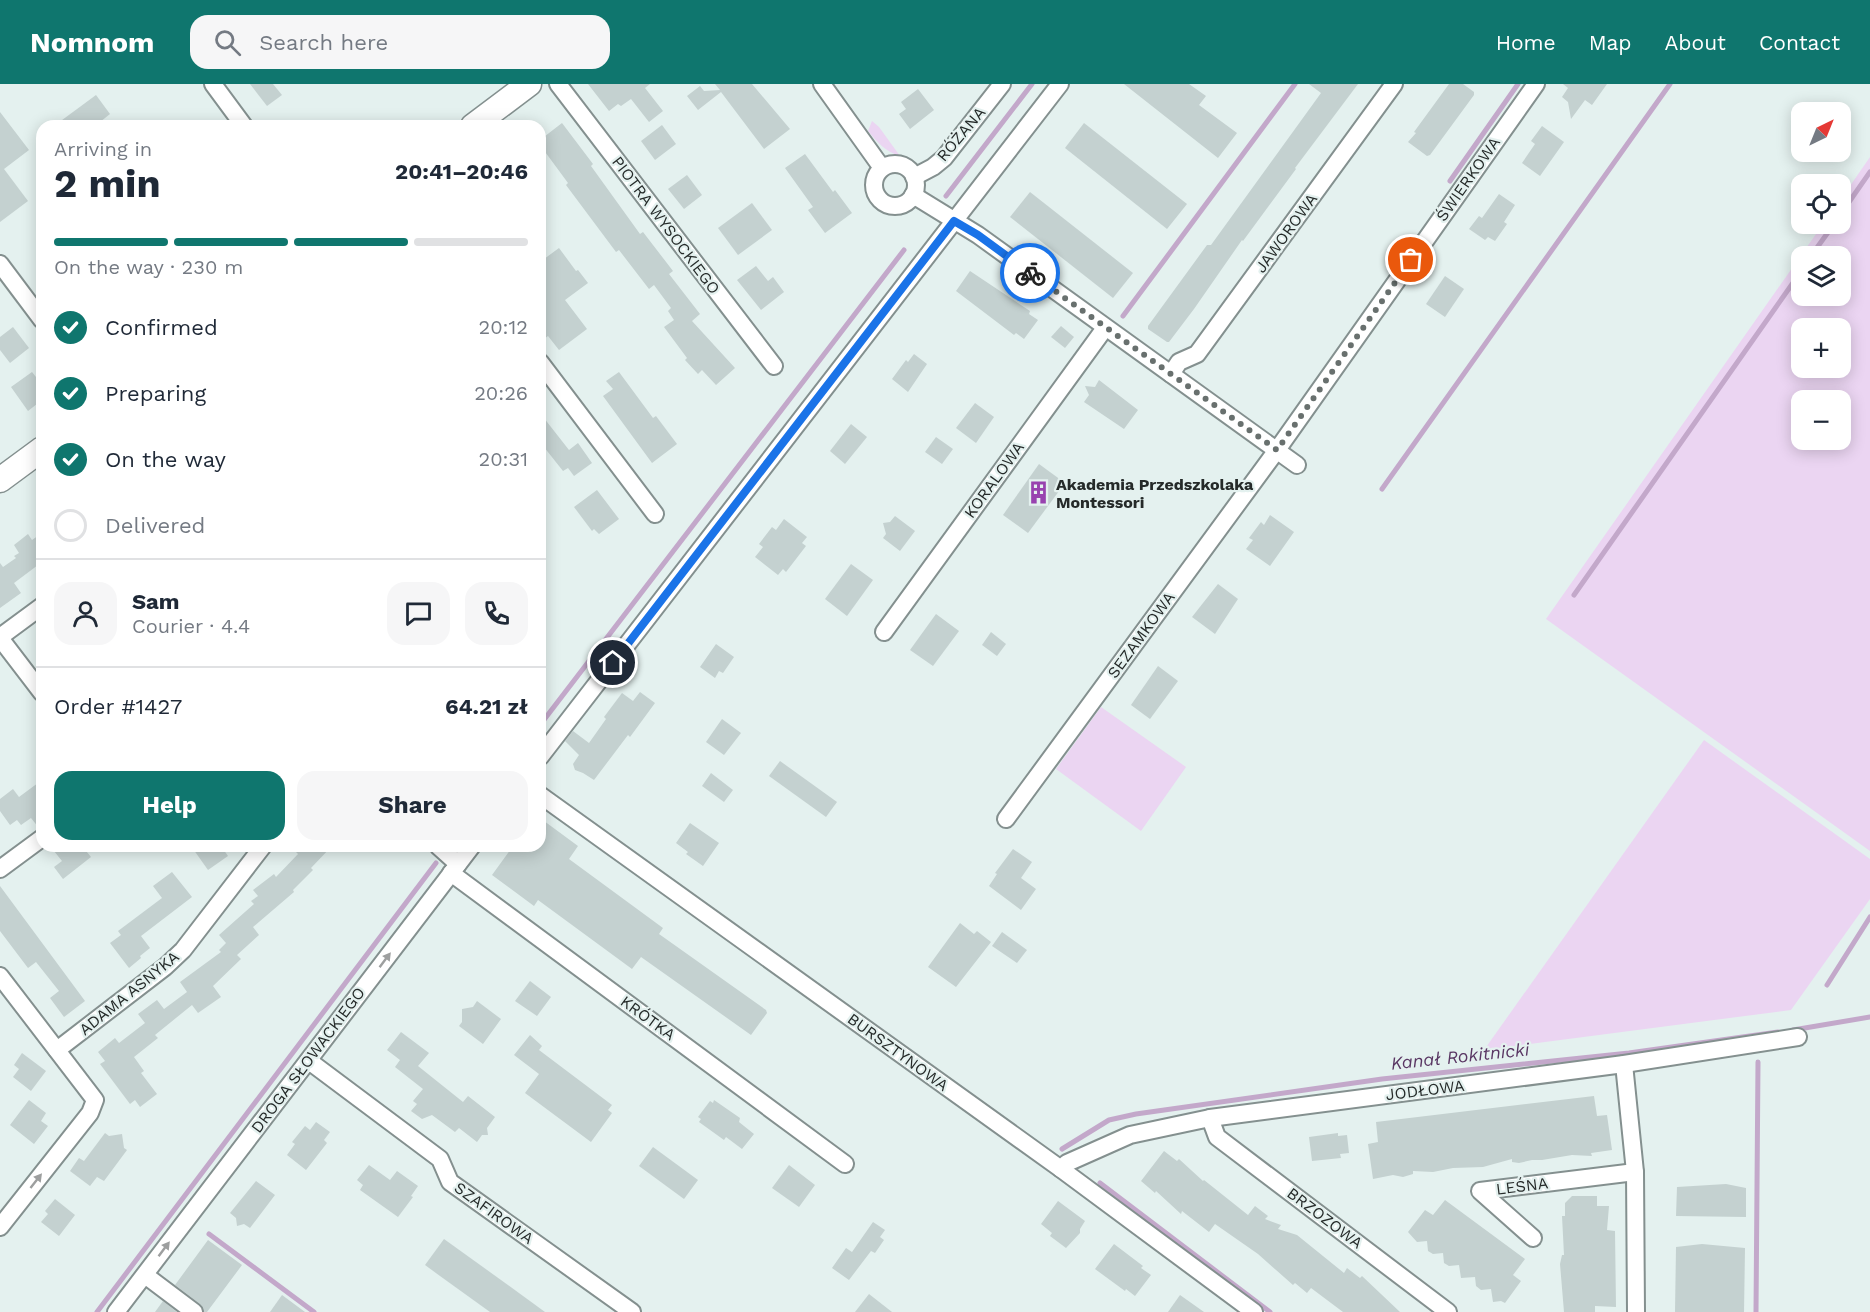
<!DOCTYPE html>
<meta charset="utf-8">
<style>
body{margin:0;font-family:"Work Sans",sans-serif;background:#f6f6f7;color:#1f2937;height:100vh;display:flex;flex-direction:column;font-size:22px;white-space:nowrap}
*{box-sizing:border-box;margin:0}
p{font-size:20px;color:#747a83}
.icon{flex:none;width:33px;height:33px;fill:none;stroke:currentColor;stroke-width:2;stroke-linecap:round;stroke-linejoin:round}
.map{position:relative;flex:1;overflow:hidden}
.panel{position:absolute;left:36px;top:36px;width:510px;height:732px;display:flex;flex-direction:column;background:#fff;border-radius:18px;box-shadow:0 3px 15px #0003}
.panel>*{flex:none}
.needle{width:39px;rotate:43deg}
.tools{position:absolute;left:1791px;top:18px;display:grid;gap:12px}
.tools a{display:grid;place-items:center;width:60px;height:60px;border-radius:12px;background:#fff;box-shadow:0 3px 15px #0003;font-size:30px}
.pin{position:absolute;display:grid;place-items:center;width:51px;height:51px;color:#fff;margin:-26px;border:3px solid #fff;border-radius:50%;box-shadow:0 2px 6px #0007}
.courier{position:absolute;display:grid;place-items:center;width:60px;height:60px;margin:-30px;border:4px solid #1a73e8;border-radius:50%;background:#fff;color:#222;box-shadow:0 2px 8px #0007}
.head em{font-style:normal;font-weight:700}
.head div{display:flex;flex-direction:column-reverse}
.head{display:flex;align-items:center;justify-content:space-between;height:102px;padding:0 18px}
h1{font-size:39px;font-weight:700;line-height:45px}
.bar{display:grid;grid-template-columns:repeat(4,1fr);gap:9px 6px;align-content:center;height:72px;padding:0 18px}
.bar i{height:8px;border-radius:4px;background:#e0e1e3}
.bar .current{background:#0f766e}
.bar p{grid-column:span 4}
.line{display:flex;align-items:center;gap:15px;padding:0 18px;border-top:2px solid #e0e1e3}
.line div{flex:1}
.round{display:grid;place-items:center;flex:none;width:63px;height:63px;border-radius:18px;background:#f6f6f7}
ol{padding:0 18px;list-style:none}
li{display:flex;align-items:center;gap:18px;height:66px}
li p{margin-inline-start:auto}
li .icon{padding:6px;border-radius:50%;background:#0f766e;color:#fff;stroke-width:4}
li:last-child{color:#747a83}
li i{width:33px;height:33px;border:3px solid #e0e1e3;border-radius:50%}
.button{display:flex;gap:12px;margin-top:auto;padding:12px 18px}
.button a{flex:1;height:69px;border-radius:18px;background:#0f766e;color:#fff;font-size:24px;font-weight:700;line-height:69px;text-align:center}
.button a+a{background:#f6f6f7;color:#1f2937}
header{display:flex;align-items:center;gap:36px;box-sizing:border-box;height:84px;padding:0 30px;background:#0f766e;color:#fff}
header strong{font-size:28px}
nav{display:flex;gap:33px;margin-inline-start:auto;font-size:21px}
.search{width:420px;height:54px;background:#f6f6f7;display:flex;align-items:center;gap:15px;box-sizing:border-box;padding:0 21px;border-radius:18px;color:#747a83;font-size:22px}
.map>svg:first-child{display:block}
.green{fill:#ebd5f2;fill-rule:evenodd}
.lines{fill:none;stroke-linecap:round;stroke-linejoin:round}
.stream{stroke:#c3a8ca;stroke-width:5}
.building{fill:#c4d1d0}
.street-casing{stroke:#84908f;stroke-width:20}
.secondary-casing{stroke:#84908f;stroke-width:27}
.street{stroke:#fff;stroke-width:16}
.secondary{stroke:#fff;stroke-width:24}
.oneway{fill:#9d9f9f}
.done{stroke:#68706e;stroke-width:6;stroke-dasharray:0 10.8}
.route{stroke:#1a73e8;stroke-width:8}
.labels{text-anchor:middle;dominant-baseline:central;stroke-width:4.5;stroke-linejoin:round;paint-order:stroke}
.street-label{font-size:16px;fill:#252a29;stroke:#e4f1ef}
.poi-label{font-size:16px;font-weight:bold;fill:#252a29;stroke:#e4f1ef;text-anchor:start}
.water-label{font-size:18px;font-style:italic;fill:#593663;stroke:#e4f1ef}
</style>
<header>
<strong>Nomnom</strong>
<div class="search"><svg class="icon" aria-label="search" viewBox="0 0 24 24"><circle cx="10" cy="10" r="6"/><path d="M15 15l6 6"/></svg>Search here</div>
<nav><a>Home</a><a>Map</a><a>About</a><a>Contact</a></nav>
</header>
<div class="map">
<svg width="1870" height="1228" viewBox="0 0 1870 1228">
<rect width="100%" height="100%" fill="#e4f1ef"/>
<g class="green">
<path d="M872,37L879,43L900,72C886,68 877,58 868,47Z"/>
<path d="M1870,73V767L1546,535L1823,140H1840L1841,115ZM1802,172H1840V212H1802ZM1802,244H1840V284H1802ZM1802,316H1840V356H1802Z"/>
<path d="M1101,623L1186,683L1141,747L1056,685Z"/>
<path d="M1704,656L1870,775V815L1791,926L1484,966Z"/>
</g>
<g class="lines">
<g class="stream">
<path d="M1450,97L1518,0"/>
<path d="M946,112L1032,0"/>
<path d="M1840,131L1870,88"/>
<path d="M1811,172L1834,140"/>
<path d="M1123,232L1295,0"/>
<path d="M1382,405L1670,0"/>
<path d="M1574,511L1802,186"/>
<path d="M540,641L904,166"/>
<path d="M1827,901L1870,833"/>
<path d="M1793,946L1870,933"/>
<path d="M1062,1065L1109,1036L1136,1030L1382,995L1629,969L1778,948"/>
<path d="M1100,1099L1270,1228"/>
<path d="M209,1150L314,1228"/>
<path d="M97,1228L436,779"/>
<path d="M1756,1228L1758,978"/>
</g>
</g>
<g class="building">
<path d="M250,0H273L282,11L267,22Z"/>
<path d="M588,0H650L645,4L663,27L649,38L631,15L621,22L618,20L609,27Z"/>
<path d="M715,0H752L790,45L764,65L721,8L698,26L687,12L700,2L704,7L720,6Z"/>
<path d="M1124,0H1189L1206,12L1199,21L1237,49L1218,74Z"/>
<path d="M1309,0H1358L1295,84L1296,85L1243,157L1242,156L1194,225L1169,258H1167L1148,245V242L1207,161H1211L1321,9Z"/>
<path d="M1449,0H1463L1474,8V11L1430,71L1427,72L1408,58L1416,49L1414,48Z"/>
<path d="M1563,0H1607L1592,21L1585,16L1571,35L1568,18L1562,13L1568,4Z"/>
<path d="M918,5L934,26L910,45L899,30L906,25L901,18Z"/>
<path d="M96,11L110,30L95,42H54Z"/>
<path d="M0,28L29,66L4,85L28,117L0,138Z"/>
<path d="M562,39L593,80L591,82L640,150L643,148L673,187L669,190L700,230L692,237L735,284L716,301L702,286L698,290L685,276L687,274L664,243L674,236L668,227L671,224L654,201L649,205L619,166L616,168L566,101L568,99L540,61V56Z"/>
<path d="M1084,39L1187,120L1167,145L1065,64Z"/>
<path d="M662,41L676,60L655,76L641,57Z"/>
<path d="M1542,42L1564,58L1540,92L1522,79L1535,60L1531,57Z"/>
<path d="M805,70L833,108L835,106L852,129L825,149L808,126L813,123L785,84Z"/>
<path d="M687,91L702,111L684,125L668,105Z"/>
<path d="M1030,108L1133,189L1113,214L1010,133Z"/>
<path d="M1499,110L1515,121L1504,138L1507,140L1495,157L1488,153L1485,156L1469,145L1479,132L1482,134Z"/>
<path d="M752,119L772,146L738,171L718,144Z"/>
<path d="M559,164L576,187L578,186L588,199L565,216L587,245L559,266L548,252L540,258V178Z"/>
<path d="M756,182L768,197L773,193L784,208L761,226L737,196Z"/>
<path d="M970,187L1030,227L1029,230L1038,236L1024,255L1016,249L1014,251L956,207Z"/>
<path d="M1445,192L1464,205L1445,233L1426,220Z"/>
<path d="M1061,242L1074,253L1065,264L1051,253Z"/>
<path d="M13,243L29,264L10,279L0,266V253Z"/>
<path d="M914,270L927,280L908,308L892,295L906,276L908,278Z"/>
<path d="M32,288L36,293L42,289V316L28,327L11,303Z"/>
<path d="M619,288L653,334L656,332L677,360L652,379L603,312L613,305L606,297Z"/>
<path d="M1099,296L1138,326L1124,345L1084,318L1089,311L1085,302L1095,303Z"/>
<path d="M975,319L994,333L976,359L956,344Z"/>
<path d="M540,329L569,366L578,359L592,379L574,392L568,384L563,387L540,358Z"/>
<path d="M851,340L867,353L845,380L830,367Z"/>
<path d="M936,353L953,365L942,380L925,368Z"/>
<path d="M1039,380L1065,399L1028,449L1003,431Z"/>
<path d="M597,406L619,435L599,450L594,445L592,447L574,423Z"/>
<path d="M1270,431L1294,448L1270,482L1246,465L1253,456L1249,454L1261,438L1264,441Z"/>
<path d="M895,432L915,447L900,467L883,454L886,450L883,439L890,438Z"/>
<path d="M784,435L807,453L802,459L806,462L786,488L783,485L778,491L755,473L763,463L759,460L772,443L776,446Z"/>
<path d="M42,449V478L14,499L21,509L0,524V479L3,483L16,474L14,472L19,469L14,461L28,450L32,456Z"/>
<path d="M851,480L873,496L847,532L825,515Z"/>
<path d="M1218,500L1238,515L1215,550L1192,533Z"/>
<path d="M936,530L959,547L933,582L910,566Z"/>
<path d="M991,548L1006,560L997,572L982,561Z"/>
<path d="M716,560L734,573L723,589L719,587L715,594L700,583Z"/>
<path d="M1158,582L1178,597L1150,635L1131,621Z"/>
<path d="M640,608L655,619L630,653L628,651L594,696L583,689L575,686L573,680L579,671L565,657L573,647L589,659L606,635L604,633L622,609L633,617Z"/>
<path d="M722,635L741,649L724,671L706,658Z"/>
<path d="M780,677L837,718L826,733L769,692Z"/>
<path d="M711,689L733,706L724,718L702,702Z"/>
<path d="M42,696V744H39L31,734L21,741L17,736L10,741L0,727V715L13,705L19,713Z"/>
<path d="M540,734L578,762L569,775L663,844L659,850L766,926L767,929L751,951L641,873L632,885L538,816L534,822L492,791L513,762H540Z"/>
<path d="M690,739L719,759L703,782L686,770L688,768L676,759Z"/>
<path d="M50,762H82L91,773L63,795L54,783L62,777Z"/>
<path d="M191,762H221L228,772L208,786Z"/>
<path d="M290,762H332L311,784L313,786L293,806L294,808L253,843L259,851L237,871L241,875L213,902L221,913L198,929L192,921L155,951L158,954L134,973L144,987L141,989L157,1010L140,1023L135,1016L130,1020L100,980L105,977L98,968L115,954L119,959L145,939L138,930L157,916L164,925L187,908L180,898L221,868L219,866L226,859L219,851L254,820L251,817L258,812L253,806L274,790L276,793L298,770Z"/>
<path d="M1013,765L1032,778L1021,794L1036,805L1021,826L989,802L997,790L995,789Z"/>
<path d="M172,788L192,813L141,852L150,864L140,872L141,874L129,884L110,859L121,851L118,847L162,814L153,802Z"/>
<path d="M0,802L85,917L64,933L50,914L59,907L36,878L28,884L0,847Z"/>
<path d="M960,839L974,850L977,847L991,858L956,903L928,883Z"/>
<path d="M1002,848L1027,866L1017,879L992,862Z"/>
<path d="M530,897L551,913L537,932L515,917Z"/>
<path d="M477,917L501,935L483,960L459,942L462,938V925L473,923Z"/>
<path d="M401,948L429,969L418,982L463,1018L468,1012L495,1033L487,1044L488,1051H482L477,1058L459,1044L455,1048L432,1031L422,1035L411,1027L417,1020L413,1017L423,1005L395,983L400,976L387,966Z"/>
<path d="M530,951L542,962L539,966L612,1021L608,1026L612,1029L591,1058L525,1009L539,990L514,971Z"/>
<path d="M22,969L46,987L31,1007L13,993L19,985L14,981Z"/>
<path d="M1594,1012L1597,1032L1607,1031L1612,1066L1591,1069L1592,1072L1572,1071L1542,1076H1532L1519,1079L1512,1078V1075L1483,1083L1453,1084L1433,1088L1413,1087V1090L1403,1093L1393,1091L1373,1095L1368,1060L1378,1058L1376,1038Z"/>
<path d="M29,1016L46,1029L41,1037L48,1042L34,1060L10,1041Z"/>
<path d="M714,1016L740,1034L739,1038L754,1050L742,1065L726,1053L724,1056L699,1038L701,1035L698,1033L710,1017L713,1019Z"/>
<path d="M316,1038L330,1048L324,1056L327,1059L306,1086L287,1071L295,1060L292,1058L305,1042L310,1046Z"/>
<path d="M105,1049L109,1052L122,1050L124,1064L127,1066L104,1097L97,1093L90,1102L70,1087L79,1074L84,1077Z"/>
<path d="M1338,1049V1052L1347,1051L1349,1069L1340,1070L1341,1074L1312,1077L1309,1053Z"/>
<path d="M653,1063L698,1096L684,1115L639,1082Z"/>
<path d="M1164,1067L1177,1077L1179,1075L1203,1097L1204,1096L1248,1131L1255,1122L1268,1132L1265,1135L1281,1141L1278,1145L1297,1151L1344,1189L1347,1184L1360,1194L1362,1192L1400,1228H1343L1311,1204L1307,1209L1295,1199L1293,1201L1258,1170L1215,1140L1209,1148L1182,1127L1181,1130L1156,1107L1155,1109L1141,1097Z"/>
<path d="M369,1081L390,1096L397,1087L418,1102L411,1112L413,1113L398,1133L360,1106L363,1101L357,1096Z"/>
<path d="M789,1081L815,1101L799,1123L772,1104Z"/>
<path d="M256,1097L275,1111L250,1144L244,1140L237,1142L236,1134L230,1129Z"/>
<path d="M1726,1100L1746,1104V1133L1676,1132L1677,1103Z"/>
<path d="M1572,1112H1597V1122H1609L1607,1146L1615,1147L1616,1223L1595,1222V1228H1564L1560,1180L1562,1171H1564L1562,1132H1565V1119Z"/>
<path d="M55,1115L75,1131L59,1152L41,1138L48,1130L45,1127Z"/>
<path d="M1445,1116L1525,1175L1513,1191L1521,1197L1505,1219L1501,1217L1493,1218L1491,1205L1481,1206L1476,1202L1475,1193L1461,1194L1459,1181L1449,1182L1444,1179L1443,1169L1433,1170L1428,1167L1427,1157L1417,1158L1408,1148L1425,1126L1433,1131Z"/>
<path d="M1058,1117L1085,1137L1080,1145V1149L1066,1164L1050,1152L1052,1149L1041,1140Z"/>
<path d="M873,1138L885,1146L880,1153L884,1156L875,1169L871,1167L849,1196L832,1184L846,1164L852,1168Z"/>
<path d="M444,1155L501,1196L545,1228H490L440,1192L425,1181Z"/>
<path d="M208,1156L242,1181L207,1228H204L200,1220L175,1201Z"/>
<path d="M1114,1160L1143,1182L1141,1184L1151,1191L1135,1212L1126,1205L1125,1207L1095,1185Z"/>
<path d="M1702,1160L1745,1164L1744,1228H1675L1676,1163Z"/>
<path d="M869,1210L892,1228H855Z"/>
<path d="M282,1211L305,1228H270Z"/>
<path d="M1180,1211L1204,1228H1168Z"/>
<path d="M163,1217L177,1228H155Z"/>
</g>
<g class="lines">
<defs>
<g id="street">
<path d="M213,0L244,42"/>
<path d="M558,0L774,282"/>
<path d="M822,0L882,84"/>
<circle cx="895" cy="101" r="21"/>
<path d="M914,93L933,83L944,74L1002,0"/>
<path d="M913,111L978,151L1297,381"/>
<path d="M0,180L42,236"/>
<path d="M540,278L655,430"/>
<path d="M1171,290L1179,278L1197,270L1394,0"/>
<path d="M884,548L1105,244"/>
<path d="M0,553L42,522"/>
<path d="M0,554L42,609"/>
<path d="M540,673L1060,0"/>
<path d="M540,711L1061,1085L1254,1228"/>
<path d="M1006,735L1277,366L1536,0"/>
<path d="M438,762L458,780"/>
<path d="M0,785L42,754"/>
<path d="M451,789L845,1080"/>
<path d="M0,892L95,1016L90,1029L0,1143"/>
<path d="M57,966L165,883L183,866L263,762"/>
<path d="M309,977L440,1075L450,1098L632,1228"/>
<path d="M1624,980L1635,1088L1636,1228"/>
<path d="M1210,1034L1217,1053L1448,1228"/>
<path d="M1061,1085L1067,1079L1130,1051L1210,1034L1624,980L1798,953"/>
<path d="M1533,1154L1480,1107L1635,1088"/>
<path d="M145,1191L194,1228"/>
<path d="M116,1228L472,762"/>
</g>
<g id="secondary">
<path d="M473,42L529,0"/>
<path d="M0,396L42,365"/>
</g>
</defs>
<use href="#street" class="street-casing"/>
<use href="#secondary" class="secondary-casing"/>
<use href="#street" class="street"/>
<use href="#secondary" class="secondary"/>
</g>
<defs><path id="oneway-solid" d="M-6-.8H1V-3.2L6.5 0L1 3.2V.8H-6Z" transform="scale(1.5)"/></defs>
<g class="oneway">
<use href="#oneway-solid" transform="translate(385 876) rotate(-53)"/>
<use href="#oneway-solid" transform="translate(36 1097) rotate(-52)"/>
<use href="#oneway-solid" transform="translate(164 1165) rotate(-53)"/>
</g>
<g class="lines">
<path class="done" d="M1030,189L1277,366L1411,176"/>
<path class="route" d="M613,579L954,137L978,151L1030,189"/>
</g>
<defs>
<symbol id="building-bare" viewBox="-9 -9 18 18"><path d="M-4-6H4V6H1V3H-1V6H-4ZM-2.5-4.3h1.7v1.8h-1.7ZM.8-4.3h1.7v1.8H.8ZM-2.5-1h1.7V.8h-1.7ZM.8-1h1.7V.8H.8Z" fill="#9842af" stroke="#e4f1ef" stroke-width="2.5" paint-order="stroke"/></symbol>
</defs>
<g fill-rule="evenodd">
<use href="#building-bare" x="1022" y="392" width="33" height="33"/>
</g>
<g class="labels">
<g class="street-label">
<text transform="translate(961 50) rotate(-50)">RÓŻANA</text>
<text transform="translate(1468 95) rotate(-55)">ŚWIERKOWA</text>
<text transform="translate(666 141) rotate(53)">PIOTRA WYSOCKIEGO</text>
<text transform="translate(1286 149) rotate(-54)">JAWOROWA</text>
<text transform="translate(994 396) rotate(-54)">KORALOWA</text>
<text transform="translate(1141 551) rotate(-54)">SEZAMKOWA</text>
<text transform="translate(129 909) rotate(-39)">ADAMA ASNYKA</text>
<text transform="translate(648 934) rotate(36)">KRÓTKA</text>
<text transform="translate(898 968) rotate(36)">BURSZTYNOWA</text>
<text transform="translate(308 976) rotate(-53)">DROGA SŁOWACKIEGO</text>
<text transform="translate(1425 1006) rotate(-7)">JODŁOWA</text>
<text transform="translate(1522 1102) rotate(-7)">LEŚNA</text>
<text transform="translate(494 1129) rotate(36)">SZAFIROWA</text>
<text transform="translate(1325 1134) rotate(37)">BRZOZOWA</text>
</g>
<g class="poi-label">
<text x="1056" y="400">Akademia Przedszkolaka<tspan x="1056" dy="18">Montessori</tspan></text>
</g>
<g class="water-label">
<text transform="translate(1460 972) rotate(-6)">Kanał Rokitnicki</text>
</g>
</g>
</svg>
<div class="tools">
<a><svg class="needle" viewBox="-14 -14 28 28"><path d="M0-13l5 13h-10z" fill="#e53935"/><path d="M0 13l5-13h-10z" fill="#747a83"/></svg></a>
<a><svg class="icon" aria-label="locate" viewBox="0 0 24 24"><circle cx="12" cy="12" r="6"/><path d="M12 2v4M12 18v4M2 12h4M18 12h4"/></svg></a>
<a><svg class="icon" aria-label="layers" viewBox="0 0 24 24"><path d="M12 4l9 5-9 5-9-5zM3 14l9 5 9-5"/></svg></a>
<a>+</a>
<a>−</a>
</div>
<div class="pin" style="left:1411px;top:176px;background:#ea580c"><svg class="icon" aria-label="bag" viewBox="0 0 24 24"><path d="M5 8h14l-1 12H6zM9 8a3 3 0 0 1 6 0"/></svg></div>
<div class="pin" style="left:613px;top:579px;background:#1f2937"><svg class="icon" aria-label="home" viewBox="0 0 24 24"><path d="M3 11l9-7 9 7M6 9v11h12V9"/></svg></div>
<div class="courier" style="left:1030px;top:189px"><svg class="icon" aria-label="bike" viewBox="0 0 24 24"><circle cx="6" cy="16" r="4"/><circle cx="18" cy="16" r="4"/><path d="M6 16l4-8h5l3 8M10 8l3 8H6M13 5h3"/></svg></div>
<section class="panel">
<div class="head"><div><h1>2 min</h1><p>Arriving in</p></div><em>20:41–20:46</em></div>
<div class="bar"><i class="current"></i><i class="current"></i><i class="current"></i><i></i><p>On the way · 230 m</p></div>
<ol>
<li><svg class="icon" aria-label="check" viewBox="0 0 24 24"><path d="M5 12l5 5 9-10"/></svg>Confirmed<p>20:12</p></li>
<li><svg class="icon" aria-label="check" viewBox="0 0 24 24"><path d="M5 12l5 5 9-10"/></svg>Preparing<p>20:26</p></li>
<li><svg class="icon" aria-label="check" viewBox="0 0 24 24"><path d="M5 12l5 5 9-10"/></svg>On the way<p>20:31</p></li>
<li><i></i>Delivered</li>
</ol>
<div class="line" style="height:108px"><a class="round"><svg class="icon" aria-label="person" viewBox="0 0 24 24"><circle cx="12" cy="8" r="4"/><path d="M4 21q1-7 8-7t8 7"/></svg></a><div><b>Sam</b><p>Courier · 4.4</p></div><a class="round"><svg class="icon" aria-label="chat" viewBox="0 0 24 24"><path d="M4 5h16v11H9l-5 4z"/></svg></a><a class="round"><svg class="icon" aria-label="phone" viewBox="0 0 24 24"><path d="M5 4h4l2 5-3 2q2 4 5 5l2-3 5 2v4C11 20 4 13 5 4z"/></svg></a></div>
<div class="line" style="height:78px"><div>Order #1427</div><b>64.21 zł</b></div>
<div class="button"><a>Help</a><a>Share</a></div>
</section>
</div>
